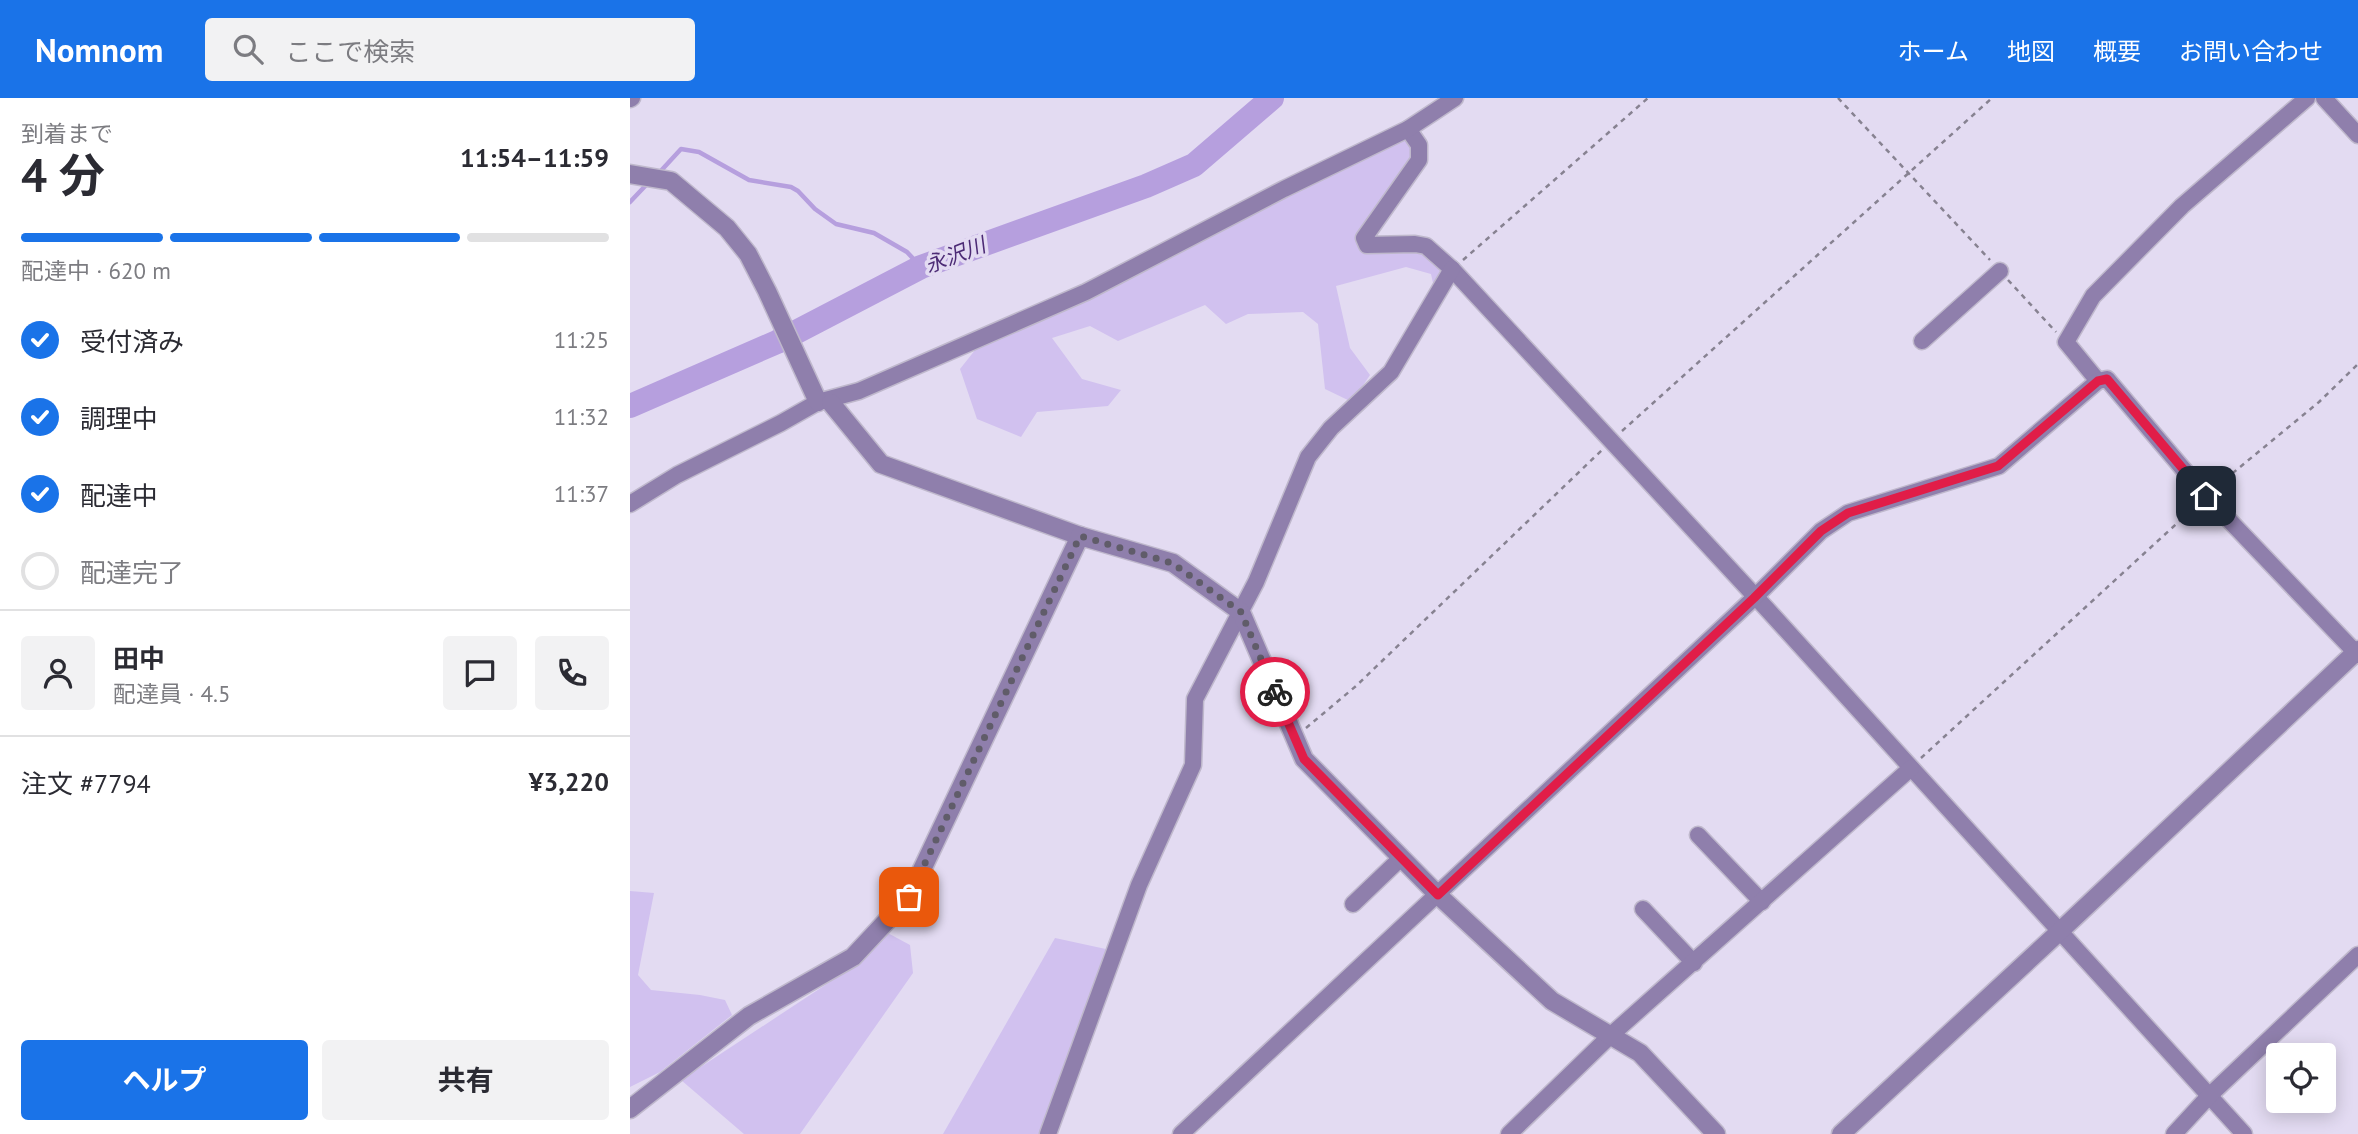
<!DOCTYPE html>
<html lang="ja">
<meta charset="utf-8">
<style>
body{margin:0;font-family:"PT Sans","Noto Sans JP",sans-serif;background:#f2f2f3;color:#2b2b33;height:100vh;display:flex;flex-direction:column;font-size:26px;white-space:nowrap}
*{box-sizing:border-box;margin:0}
p{font-size:23px;color:#7c7c81}
.icon{flex:none;width:38px;height:38px;fill:none;stroke:currentColor;stroke-width:2;stroke-linecap:round;stroke-linejoin:round}
.map{position:relative;flex:1;overflow:hidden}
.panel{display:flex;flex-direction:column;background:#fff;width:630px}
.panel>*{flex:none}
.fabs{position:absolute;left:1636px;top:945px;display:grid;gap:14px}
.fabs a{display:grid;place-items:center;width:70px;height:70px;border-radius:7px;background:#fff;box-shadow:0 4px 18px #0003;font-size:35px}
.pin{position:absolute;display:grid;place-items:center;width:60px;height:60px;color:#fff;margin:-30px;border-radius:14px;box-shadow:0 4px 10px #0006}
.courier{position:absolute;display:grid;place-items:center;width:70px;height:70px;margin:-35px;border:5px solid #e11d48;border-radius:50%;background:#fff;color:#222;box-shadow:0 2px 9px #0007}
.head em{font-style:normal;font-weight:700}
.head div{display:flex;flex-direction:column-reverse}
.head{display:flex;align-items:center;justify-content:space-between;height:119px;padding:0 21px}
h1{font-size:46px;font-weight:700;line-height:52px}
.bar{display:grid;grid-template-columns:repeat(4,1fr);gap:10px 7px;align-content:center;height:84px;padding:0 21px}
.bar i{height:9px;border-radius:5px;background:#e1e1e2}
.bar .on{background:#1a73e8}
.bar p{grid-column:span 4}
.line{display:flex;align-items:center;gap:18px;padding:0 21px;border-top:2px solid #e1e1e2}
.line div{flex:1}
.round{display:grid;place-items:center;flex:none;width:74px;height:74px;border-radius:7px;background:#f2f2f3}
ol{padding:0 21px;list-style:none}
li{display:flex;align-items:center;gap:21px;height:77px}
li p{margin-inline-start:auto}
li .icon{padding:7px;border-radius:50%;background:#1a73e8;color:#fff;stroke-width:4}
li:last-child{color:#7c7c81}
li i{width:38px;height:38px;border:4px solid #e1e1e2;border-radius:50%}
.button{display:flex;gap:14px;margin-top:auto;padding:14px 21px}
.button a{flex:1;height:80px;border-radius:7px;background:#1a73e8;color:#fff;font-size:28px;font-weight:700;line-height:80px;text-align:center}
.button a+a{background:#f2f2f3;color:#2b2b33}
header{display:flex;align-items:center;gap:42px;box-sizing:border-box;height:98px;padding:0 35px;background:#1a73e8;color:#fff}
header strong{font-size:33px}
nav{display:flex;gap:38px;margin-inline-start:auto;font-size:24px}
.search{width:490px;height:63px;background:#f2f2f3;display:flex;align-items:center;gap:18px;box-sizing:border-box;padding:0 24px;border-radius:7px;color:#7c7c81;font-size:26px}
main{display:flex;flex:1;min-height:0}
.map>svg:first-child{display:block}
.green{fill:#d1c1ef}
.lines{fill:none;stroke-linecap:round;stroke-linejoin:round}
.stream{stroke:#b69fde;stroke-width:4.5}
.river{stroke:#b69fde;stroke-width:24}
.minor-casing{stroke:#bfb8cc;stroke-width:19}
.tertiary-casing{stroke:#bfb8cc;stroke-width:21}
.path{stroke:#878291;stroke-width:2.5;stroke-dasharray:5 5;stroke-linecap:butt}
.minor{stroke:#8f7fac;stroke-width:16}
.tertiary{stroke:#8f7fac;stroke-width:18}
.done{stroke:#605c69;stroke-width:7;stroke-dasharray:0 12.6}
.route{stroke:#e11d48;stroke-width:9}
.labels{text-anchor:middle;dominant-baseline:central;stroke-width:7;stroke-linejoin:round;paint-order:stroke}
.water-label{font-size:21px;font-style:italic;fill:#4c2b75;stroke:#e3dbf2}
</style>
<header>
<strong>Nomnom</strong>
<div class="search"><svg class="icon" aria-label="search" viewBox="0 0 24 24"><circle cx="10" cy="10" r="6"/><path d="M15 15l6 6"/></svg>ここで検索</div>
<nav><a>ホーム</a><a>地図</a><a>概要</a><a>お問い合わせ</a></nav>
</header>
<main>
<section class="panel">
<div class="head"><div><h1>4 分</h1><p>到着まで</p></div><em>11:54–11:59</em></div>
<div class="bar"><i class="on"></i><i class="on"></i><i class="on"></i><i></i><p>配達中 · 620 m</p></div>
<ol>
<li><svg class="icon" aria-label="check" viewBox="0 0 24 24"><path d="M5 12l5 5 9-10"/></svg>受付済み<p>11:25</p></li>
<li><svg class="icon" aria-label="check" viewBox="0 0 24 24"><path d="M5 12l5 5 9-10"/></svg>調理中<p>11:32</p></li>
<li><svg class="icon" aria-label="check" viewBox="0 0 24 24"><path d="M5 12l5 5 9-10"/></svg>配達中<p>11:37</p></li>
<li><i></i>配達完了</li>
</ol>
<div class="line" style="height:126px"><a class="round"><svg class="icon" aria-label="person" viewBox="0 0 24 24"><circle cx="12" cy="8" r="4"/><path d="M4 21q1-7 8-7t8 7"/></svg></a><div><b>田中</b><p>配達員 · 4.5</p></div><a class="round"><svg class="icon" aria-label="chat" viewBox="0 0 24 24"><path d="M4 5h16v11H9l-5 4z"/></svg></a><a class="round"><svg class="icon" aria-label="phone" viewBox="0 0 24 24"><path d="M5 4h4l2 5-3 2q2 4 5 5l2-3 5 2v4C11 20 4 13 5 4z"/></svg></a></div>
<div class="line" style="height:91px"><div>注文 #7794</div><b>¥3,220</b></div>
<div class="button"><a>ヘルプ</a><a>共有</a></div>
</section>
<div class="map">
<svg width="1728" height="1036" viewBox="0 0 1728 1036">
<rect width="100%" height="100%" fill="#e3dbf2"/>
<g class="green">
<path d="M775,38L784,58L729,138L734,155L789,152L814,171L805,194L801,176L776,169L706,188L720,250L740,277L722,304L695,291L688,226L673,214L618,216L596,226L575,207L488,243L460,228L422,240L452,281L491,292L478,308L407,314L391,339L347,321L330,271L357,237Z"/>
<path d="M0,793L24,795L8,877L21,892L70,897L95,902L102,917L30,974L0,989Z"/>
<path d="M254,833L280,847L283,875L170,1036H114L51,982L218,872Z"/>
<path d="M425,840L485,853L418,1036H313Z"/>
</g>
<g class="lines">
<g class="stream">
<path d="M28,76L51,51L69,54L119,82L161,89L168,93L185,111L206,126L244,135L277,154L291,169"/>
<path d="M0,104L19,84"/>
</g>
<path class="river" d="M0,308L147,244L291,169L516,88L564,67L642,0"/>
<defs>
<g id="minor">
<path d="M1694,0L1728,37"/>
<path d="M0,1L2,0"/>
<path d="M778,31L789,47V62L734,140L737,147L785,146L796,148L822,171L1136,510L1614,1036"/>
<path d="M1292,243L1370,173"/>
<path d="M1468,283L1436,244L1463,198L1552,108L1677,0"/>
<path d="M0,406L47,377L151,325L188,304L229,293L456,194L654,91L778,31L825,0"/>
<path d="M1068,737L1132,804"/>
<path d="M723,806L771,760"/>
<path d="M1013,811L1064,865"/>
<path d="M418,1036L509,787L563,667L565,601L626,484L678,359L701,330L761,274L822,171"/>
<path d="M551,1036L1124,500L1191,433L1218,415L1369,368L1468,283L1477,281L1576,398L1728,557"/>
<path d="M879,1036L981,937L1281,670"/>
<path d="M1544,1036L1579,998L1728,857"/>
</g>
<g id="tertiary">
<path d="M0,76L41,83L97,130L118,156L137,193L188,304"/>
<path d="M201,305L251,366L450,438L543,465L611,514L674,661L808,797L922,903L1010,955L1086,1036"/>
<path d="M0,1011L119,918L223,859L279,799L450,438"/>
<path d="M1211,1036L1429,834L1728,552"/>
</g>
</defs>
<use href="#minor" class="minor-casing"/>
<use href="#tertiary" class="tertiary-casing"/>
<g class="path">
<path d="M1208,0L1360,162"/>
<path d="M833,162L1018,0"/>
<path d="M1378,182L1426,234"/>
<path d="M992,333L1362,0"/>
<path d="M1587,388L1689,304L1728,266"/>
<path d="M676,630L726,588L972,352"/>
<path d="M1291,660L1567,407"/>
</g>
<use href="#minor" class="minor"/>
<use href="#tertiary" class="tertiary"/>
</g>
<g class="lines">
<path class="done" d="M279,799L450,438L542,465L611,514L645,594"/>
<path class="route" d="M645,594L674,661L808,797L1124,500L1191,433L1218,415L1368,368L1468,283L1477,281L1576,398"/>
</g>
<g class="labels">
<g class="water-label">
<text transform="translate(325 157) rotate(-21)">永沢川</text>
</g>
</g>
</svg>
<div class="fabs">
<a><svg class="icon" aria-label="locate" viewBox="0 0 24 24"><circle cx="12" cy="12" r="6"/><path d="M12 2v4M12 18v4M2 12h4M18 12h4"/></svg></a>
</div>
<div class="pin" style="left:279px;top:799px;background:#ea580c"><svg class="icon" aria-label="bag" viewBox="0 0 24 24"><path d="M5 8h14l-1 12H6zM9 8a3 3 0 0 1 6 0"/></svg></div>
<div class="pin" style="left:1576px;top:398px;background:#1f2937"><svg class="icon" aria-label="home" viewBox="0 0 24 24"><path d="M3 11l9-7 9 7M6 9v11h12V9"/></svg></div>
<div class="courier" style="left:645px;top:594px"><svg class="icon" aria-label="bike" viewBox="0 0 24 24"><circle cx="6" cy="16" r="4"/><circle cx="18" cy="16" r="4"/><path d="M6 16l4-8h5l3 8M10 8l3 8H6M13 5h3"/></svg></div>
</div>
</main>
